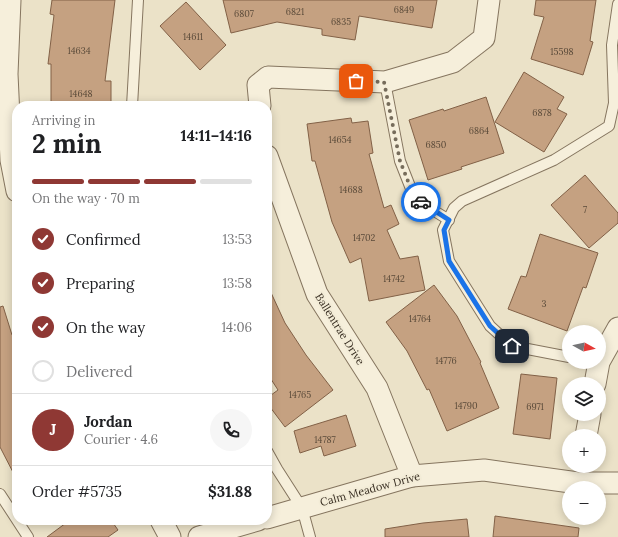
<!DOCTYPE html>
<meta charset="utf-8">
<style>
body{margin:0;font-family:Lora,serif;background:#f6f6f6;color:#202124;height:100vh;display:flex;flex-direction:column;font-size:15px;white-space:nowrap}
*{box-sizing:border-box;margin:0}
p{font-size:13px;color:#757577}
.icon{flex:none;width:22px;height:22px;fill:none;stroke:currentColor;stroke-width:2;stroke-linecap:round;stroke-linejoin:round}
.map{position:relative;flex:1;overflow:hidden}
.panel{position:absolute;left:12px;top:101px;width:260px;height:424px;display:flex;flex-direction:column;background:#fff;border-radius:16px;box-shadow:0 2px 10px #0003}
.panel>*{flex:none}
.needle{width:26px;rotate:98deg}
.controls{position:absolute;left:562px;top:325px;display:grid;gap:8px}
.controls a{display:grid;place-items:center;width:44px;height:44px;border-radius:50%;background:#fff;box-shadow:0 2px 10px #0003;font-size:20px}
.pin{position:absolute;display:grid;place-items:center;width:34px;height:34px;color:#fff;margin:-17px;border-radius:8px;box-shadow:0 2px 6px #0006}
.courier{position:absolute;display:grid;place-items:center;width:40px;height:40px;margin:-20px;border:3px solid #1a73e8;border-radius:50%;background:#fff;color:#222;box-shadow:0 1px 5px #0007}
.summary em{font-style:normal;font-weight:700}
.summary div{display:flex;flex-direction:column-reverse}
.summary{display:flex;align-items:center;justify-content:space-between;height:68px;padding:0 20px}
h1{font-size:26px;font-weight:700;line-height:30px}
.bar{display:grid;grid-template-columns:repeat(4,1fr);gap:6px 4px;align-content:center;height:48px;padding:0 20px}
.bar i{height:5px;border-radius:3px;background:#e0e0e0}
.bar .selected{background:#8f3834}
.bar p{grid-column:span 4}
.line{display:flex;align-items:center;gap:10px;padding:0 20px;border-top:1px solid #e0e0e0}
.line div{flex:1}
.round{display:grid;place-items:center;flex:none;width:42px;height:42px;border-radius:21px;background:#f6f6f6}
ol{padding:0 20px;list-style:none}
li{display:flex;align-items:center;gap:12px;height:44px}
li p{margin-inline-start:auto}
li .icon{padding:4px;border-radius:50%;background:#8f3834;color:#fff;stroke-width:4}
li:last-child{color:#757577}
li i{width:22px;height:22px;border:2px solid #e0e0e0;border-radius:50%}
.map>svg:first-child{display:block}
.building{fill:#c5a181;stroke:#826147}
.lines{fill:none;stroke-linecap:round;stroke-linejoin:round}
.service-casing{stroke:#85755f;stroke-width:12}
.minor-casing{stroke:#85755f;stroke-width:23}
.service{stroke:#f6efdb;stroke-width:10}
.minor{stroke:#f6efdb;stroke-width:21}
.done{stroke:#766c5b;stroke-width:4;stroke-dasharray:0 7.2}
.route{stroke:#1a73e8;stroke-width:5}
.labels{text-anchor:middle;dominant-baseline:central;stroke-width:4;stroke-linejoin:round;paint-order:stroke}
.number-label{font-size:9px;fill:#5a4a39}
.street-label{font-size:11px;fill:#372d21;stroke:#f3ecd7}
</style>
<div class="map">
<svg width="618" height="537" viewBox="0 0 618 537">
<rect width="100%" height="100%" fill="#ebe2c8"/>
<g class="building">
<path d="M52,0H115L105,81H111V106H51V64H48L54,15L50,14Z"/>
<path d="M223,0H437L432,28L359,16L355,40L322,35V29L277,22L231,33Z"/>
<path d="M536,0H596L590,41L593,42L583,75L531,59L544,17L534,15Z"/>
<path d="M186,2L226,45L200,70L160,26Z"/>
<path d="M524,72L564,97L557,109L567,114L544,152L495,122Z"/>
<path d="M486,97L504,153L461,167L462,169L428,180L409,120L443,109L444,111Z"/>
<path d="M351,118L352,123L368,121L373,153L369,154L384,208L391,205L399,224L387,230L400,259L418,256L425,290L369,301L361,258L350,263L332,222L315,161H312L307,124Z"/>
<path d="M585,175L618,213V223L589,248L551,205Z"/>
<path d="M540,234L598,253L586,288L583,287L567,331L508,309L521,276L526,277Z"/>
<path d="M267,284L285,323L306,355L333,390L285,427L267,403V398L278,390L267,373Z"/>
<path d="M434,285L457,316L481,362L480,363L499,408L447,431L429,389L427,390L407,351L386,322Z"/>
<path d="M3,306L12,335L14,334L17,342V480L0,447V307Z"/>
<path d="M521,374L557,378L550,439L513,434Z"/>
<path d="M346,415L356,446L324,456L321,446L300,453L294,431Z"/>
<path d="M495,516L579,528L578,537H493Z"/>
<path d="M467,519L469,537H385V529L423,523Z"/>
<path d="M70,520H111L118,530L108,537H47Z"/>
</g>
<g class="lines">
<defs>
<g id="service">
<path d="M385,82L400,161L415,199L449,220"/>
<path d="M132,106L138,0"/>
<path d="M569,357L512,346L490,326L449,261L443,230L454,208L462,201L554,160L609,126L614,103L612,45L618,4"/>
<path d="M267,451L277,469L302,508L310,537"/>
<path d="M0,494L28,537"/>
</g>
<g id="minor">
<path d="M10,0L7,74L11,160L17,191"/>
<path d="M260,106L258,85L268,77L385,82L453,62L484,38L489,0"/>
<path d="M267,156L317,294L377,388L412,476"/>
<path d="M595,384L599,362L618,328"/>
<path d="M586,436L590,414"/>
<path d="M267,518L412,476L484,470L578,483H618"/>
<path d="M161,520L170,537"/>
<path d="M199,537L258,520"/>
</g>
</defs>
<use href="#service" class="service-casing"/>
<use href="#minor" class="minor-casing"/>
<use href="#service" class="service"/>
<use href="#minor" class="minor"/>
</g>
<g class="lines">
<path class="done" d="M356,81L384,82L400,161L415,199L421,202"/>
<path class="route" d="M421,202L449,220L444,230L449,261L490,326L512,346"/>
</g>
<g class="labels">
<g class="number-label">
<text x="404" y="9">6849</text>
<text x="295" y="11">6821</text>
<text x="244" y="13">6807</text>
<text x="341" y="21">6835</text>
<text x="193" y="36">14611</text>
<text x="79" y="50">14634</text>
<text x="562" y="51">15598</text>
<text x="81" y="93">14648</text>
<text x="542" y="112">6878</text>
<text x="479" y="130">6864</text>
<text x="340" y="139">14654</text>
<text x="436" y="144">6850</text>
<text x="351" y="189">14688</text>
<text x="585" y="209">7</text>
<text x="364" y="237">14702</text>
<text x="394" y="278">14742</text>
<text x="544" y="303">3</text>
<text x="420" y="318">14764</text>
<text x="446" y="360">14776</text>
<text x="300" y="394">14765</text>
<text x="466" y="405">14790</text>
<text x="535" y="406">6971</text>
<text x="325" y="439">14787</text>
</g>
<g class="street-label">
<text transform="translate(340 329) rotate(58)">Ballentrae Drive</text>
<text transform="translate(370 489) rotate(-15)">Calm Meadow Drive</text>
</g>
</g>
</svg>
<div class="controls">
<a><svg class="needle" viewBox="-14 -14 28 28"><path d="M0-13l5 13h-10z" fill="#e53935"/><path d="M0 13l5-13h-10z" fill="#757577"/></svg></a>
<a><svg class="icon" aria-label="layers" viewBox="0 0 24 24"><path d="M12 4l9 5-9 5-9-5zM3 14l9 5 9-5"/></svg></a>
<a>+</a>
<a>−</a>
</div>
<div class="pin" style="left:356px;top:81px;background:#ea580c"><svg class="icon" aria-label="bag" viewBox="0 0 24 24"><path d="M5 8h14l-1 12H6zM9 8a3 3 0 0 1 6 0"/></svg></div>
<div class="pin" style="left:512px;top:346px;background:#1f2937"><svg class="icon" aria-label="home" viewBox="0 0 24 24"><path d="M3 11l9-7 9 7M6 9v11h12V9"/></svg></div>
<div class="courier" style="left:421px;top:202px"><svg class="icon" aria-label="car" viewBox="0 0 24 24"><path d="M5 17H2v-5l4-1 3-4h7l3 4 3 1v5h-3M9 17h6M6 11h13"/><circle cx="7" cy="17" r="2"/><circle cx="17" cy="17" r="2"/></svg></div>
<section class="panel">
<div class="summary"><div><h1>2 min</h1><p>Arriving in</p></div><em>14:11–14:16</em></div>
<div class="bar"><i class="selected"></i><i class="selected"></i><i class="selected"></i><i></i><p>On the way · 70 m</p></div>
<ol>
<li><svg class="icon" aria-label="check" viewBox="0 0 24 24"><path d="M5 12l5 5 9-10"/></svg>Confirmed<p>13:53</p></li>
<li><svg class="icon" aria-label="check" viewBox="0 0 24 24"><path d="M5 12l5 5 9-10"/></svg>Preparing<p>13:58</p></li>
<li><svg class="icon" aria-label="check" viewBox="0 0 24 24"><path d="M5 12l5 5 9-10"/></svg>On the way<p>14:06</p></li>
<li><i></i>Delivered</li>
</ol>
<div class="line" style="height:72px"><b class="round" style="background:#8f3834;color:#fff">J</b><div><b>Jordan</b><p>Courier · 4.6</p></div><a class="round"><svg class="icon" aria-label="phone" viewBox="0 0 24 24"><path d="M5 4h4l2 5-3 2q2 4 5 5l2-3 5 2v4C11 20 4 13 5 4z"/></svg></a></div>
<div class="line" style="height:52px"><div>Order #5735</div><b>$31.88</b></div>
</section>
</div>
